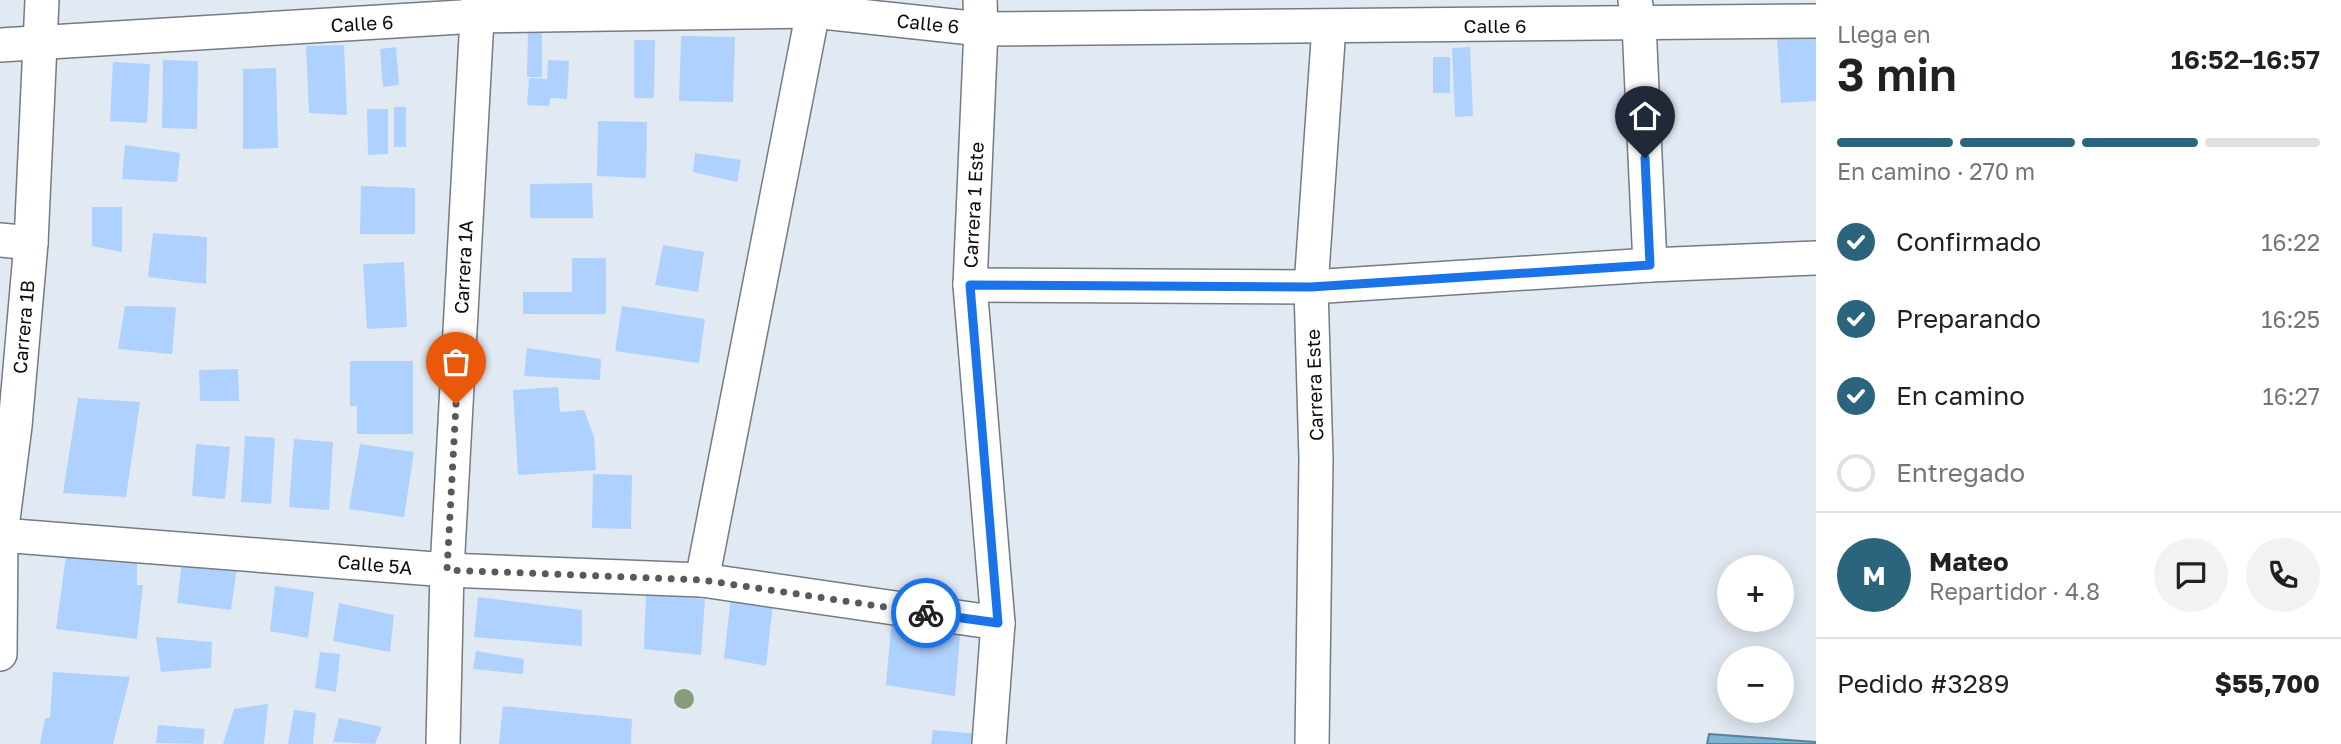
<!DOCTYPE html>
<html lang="es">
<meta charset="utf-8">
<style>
body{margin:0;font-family:"Golos Text",sans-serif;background:#f2f2f2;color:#202124;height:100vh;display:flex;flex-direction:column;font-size:26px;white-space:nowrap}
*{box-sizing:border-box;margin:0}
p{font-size:23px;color:#757577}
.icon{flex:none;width:38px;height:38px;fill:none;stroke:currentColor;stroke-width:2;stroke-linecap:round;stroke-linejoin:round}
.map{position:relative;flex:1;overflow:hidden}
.details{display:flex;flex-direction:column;background:#fff;width:525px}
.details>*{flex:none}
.tools{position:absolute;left:1717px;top:555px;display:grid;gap:14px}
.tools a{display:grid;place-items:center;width:77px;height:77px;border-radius:50%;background:#fff;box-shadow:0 4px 18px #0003;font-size:35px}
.pin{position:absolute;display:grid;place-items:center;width:60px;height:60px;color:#fff;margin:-72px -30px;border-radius:50% 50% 50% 0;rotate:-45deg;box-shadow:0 0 7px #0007}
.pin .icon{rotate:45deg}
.courier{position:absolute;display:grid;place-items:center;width:70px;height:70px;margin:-35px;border:5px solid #1a73e8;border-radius:50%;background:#fff;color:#222;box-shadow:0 2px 9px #0007}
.summary em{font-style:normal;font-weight:600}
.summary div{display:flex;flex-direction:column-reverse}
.summary{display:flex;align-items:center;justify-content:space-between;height:119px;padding:0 21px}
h1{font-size:46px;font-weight:600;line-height:52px}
.bar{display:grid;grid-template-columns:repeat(4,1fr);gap:10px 7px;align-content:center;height:84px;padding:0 21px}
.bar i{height:9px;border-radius:5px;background:#e0e0e0}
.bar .selected{background:#2a647d}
.bar p{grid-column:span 4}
.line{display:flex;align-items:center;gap:18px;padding:0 21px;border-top:2px solid #e0e0e0}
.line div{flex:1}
.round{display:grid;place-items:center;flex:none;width:74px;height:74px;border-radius:37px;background:#f2f2f2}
ol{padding:0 21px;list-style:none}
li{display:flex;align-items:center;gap:21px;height:77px}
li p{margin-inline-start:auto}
li .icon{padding:7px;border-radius:50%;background:#2a647d;color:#fff;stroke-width:4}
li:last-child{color:#757577}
li i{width:38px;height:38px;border:4px solid #e0e0e0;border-radius:50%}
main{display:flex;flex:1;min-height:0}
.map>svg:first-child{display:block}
.water{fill:#7cb5d4;stroke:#5a839a;stroke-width:2}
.building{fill:#afd1ff}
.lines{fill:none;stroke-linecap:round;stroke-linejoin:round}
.minor-casing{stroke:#747b84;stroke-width:36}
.minor{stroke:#fff;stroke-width:33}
.tree{fill:#869d7b}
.done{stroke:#565a60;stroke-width:7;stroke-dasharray:0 12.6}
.route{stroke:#1a73e8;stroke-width:9}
.labels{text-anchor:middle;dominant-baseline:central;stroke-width:5;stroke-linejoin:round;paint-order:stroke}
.street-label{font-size:19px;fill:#0b0d11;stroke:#fff}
</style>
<main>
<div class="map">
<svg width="1816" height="744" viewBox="0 0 1816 744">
<rect width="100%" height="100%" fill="#e1e9f3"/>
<path class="water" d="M1709,734L1816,742V744H1707Z"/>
<g class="building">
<path d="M528,30H542V77H527Z"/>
<path d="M1816,35V101L1781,103L1777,37Z"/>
<path d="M681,36L735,37L733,102L679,101Z"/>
<path d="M634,40H655L654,98H634Z"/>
<path d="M344,45L347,115L309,113L306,46Z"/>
<path d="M396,47L399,85L383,87L380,49Z"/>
<path d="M1470,47L1473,116L1455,117L1452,48Z"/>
<rect x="1433" y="57" width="17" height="36"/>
<path d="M163,60L198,61L197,129L162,128Z"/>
<path d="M548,60L569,61L567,99L550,98L549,106L527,105L529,78L547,79Z"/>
<path d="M113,62L150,64L147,123L110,121Z"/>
<path d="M276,68L278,148L243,149V69Z"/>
<rect x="394" y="107" width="12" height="40"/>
<path d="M367,109H388V154L368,155Z"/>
<path d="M598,121L647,122L646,178L597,176Z"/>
<path d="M125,145L180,153L177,182L122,179Z"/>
<path d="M695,153L741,160L737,182L693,172Z"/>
<path d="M592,183L593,218H530V184Z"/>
<path d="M361,186L415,188V234H360Z"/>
<path d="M92,207H122V252L92,246Z"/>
<path d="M153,233L207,237L206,284L148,277Z"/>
<path d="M663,245L704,252L698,292L655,285Z"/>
<path d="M572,258H606V314H523V292H572Z"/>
<path d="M404,262L407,327L367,329L363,264Z"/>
<path d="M125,306L176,307L172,354L118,349Z"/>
<path d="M622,306L705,319L699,363L615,351Z"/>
<path d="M527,348L601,359L600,380L524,376Z"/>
<path d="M350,361H413V434H357V406H350Z"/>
<path d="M238,369L239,401H200L199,370Z"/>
<path d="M558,387L560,412L584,410L594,437L596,470L518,475L513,390Z"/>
<path d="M78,398L140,402L126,497L63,493Z"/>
<path d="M245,436L275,438L271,504L241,502Z"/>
<path d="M294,439L333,442L329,510L289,507Z"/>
<path d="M196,444L230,447L225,499L192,496Z"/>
<path d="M360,444L414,452L404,517L349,509Z"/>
<path d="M593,474L632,475L631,529L592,528Z"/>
<path d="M184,545L239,553L231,610L177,603Z"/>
<path d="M66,556L137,560V585H143L137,639L56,629Z"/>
<path d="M275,586L314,592L308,638L270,631Z"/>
<path d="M732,588L774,595L766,666L724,658Z"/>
<path d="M646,593L705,599L701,655L644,649Z"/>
<path d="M478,597L582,610V646L474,637Z"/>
<path d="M339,603L394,615L390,652L333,641Z"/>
<path d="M892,617L961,622L955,696L886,685Z"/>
<path d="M156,637L212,642L211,668L161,672Z"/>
<path d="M476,651L524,659L523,674L473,669Z"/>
<path d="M320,652L340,654L336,692L315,688Z"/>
<path d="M53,672L130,677L113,744H40L45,718H50Z"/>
<path d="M268,704L264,744H223L234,709Z"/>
<path d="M503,706L632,719L631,744H499Z"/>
<path d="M294,710L316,713L313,744H288Z"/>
<path d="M339,718L382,727L375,744L333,742Z"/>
<path d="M158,725L205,729L203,744L156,743Z"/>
<path d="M933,730L979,734L978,744H931Z"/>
</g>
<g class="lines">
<defs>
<g id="minor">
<path d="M980,0L981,29L970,285L998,623L989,744"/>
<path d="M1635,0L1639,24L1650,265"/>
<path d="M0,45L477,16L813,11L981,29L1816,21"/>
<path d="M0,240L31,243"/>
<path d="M970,285L1311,287L1650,265L1816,258"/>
<path d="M1,535L447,570L702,580L998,623"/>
<path d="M702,580L813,11"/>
<path d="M0,654L1,535L15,426L31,243L42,0"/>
<path d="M443,744L447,570L478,0"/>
<path d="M1312,744L1316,459L1311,287L1329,26"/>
</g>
</defs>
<use href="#minor" class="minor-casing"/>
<use href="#minor" class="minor"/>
</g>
<circle class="tree" cx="684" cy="699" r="10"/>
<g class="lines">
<path class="done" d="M456,404L447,570L702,580L926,613"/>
<path class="route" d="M926,613L998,623L970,285L1311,287L1650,265L1645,158"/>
</g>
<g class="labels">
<g class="street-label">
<text transform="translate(362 23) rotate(-3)">Calle 6</text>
<text transform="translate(928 23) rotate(6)">Calle 6</text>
<text x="1495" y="25">Calle 6</text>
<text transform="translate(973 205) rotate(-87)">Carrera 1 Este</text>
<text transform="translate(463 267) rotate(-87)">Carrera 1A</text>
<text transform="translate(23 327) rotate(-85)">Carrera 1B</text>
<text transform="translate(1314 385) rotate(-92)">Carrera Este</text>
<text transform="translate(375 564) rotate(5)">Calle 5A</text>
</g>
</g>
</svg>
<div class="tools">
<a>+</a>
<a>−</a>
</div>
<div class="pin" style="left:456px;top:404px;background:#ea580c"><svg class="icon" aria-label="bag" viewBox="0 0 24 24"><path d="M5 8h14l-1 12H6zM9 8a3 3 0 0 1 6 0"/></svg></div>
<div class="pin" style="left:1645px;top:158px;background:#1f2937"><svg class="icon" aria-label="home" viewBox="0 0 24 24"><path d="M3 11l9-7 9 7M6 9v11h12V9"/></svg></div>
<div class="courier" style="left:926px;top:613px"><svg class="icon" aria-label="bike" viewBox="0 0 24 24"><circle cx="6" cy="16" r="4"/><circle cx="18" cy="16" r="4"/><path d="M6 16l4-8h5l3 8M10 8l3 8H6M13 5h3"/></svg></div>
</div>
<section class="details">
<div class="summary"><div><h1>3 min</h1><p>Llega en</p></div><em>16:52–16:57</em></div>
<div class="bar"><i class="selected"></i><i class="selected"></i><i class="selected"></i><i></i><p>En camino · 270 m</p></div>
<ol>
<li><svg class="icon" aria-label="check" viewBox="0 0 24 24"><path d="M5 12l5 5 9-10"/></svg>Confirmado<p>16:22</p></li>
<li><svg class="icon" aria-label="check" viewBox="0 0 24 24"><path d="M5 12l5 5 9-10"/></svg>Preparando<p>16:25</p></li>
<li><svg class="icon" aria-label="check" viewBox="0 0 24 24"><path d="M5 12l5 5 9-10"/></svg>En camino<p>16:27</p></li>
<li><i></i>Entregado</li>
</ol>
<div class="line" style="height:126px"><b class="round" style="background:#2a647d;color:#fff">M</b><div><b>Mateo</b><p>Repartidor · 4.8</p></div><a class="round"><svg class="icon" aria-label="chat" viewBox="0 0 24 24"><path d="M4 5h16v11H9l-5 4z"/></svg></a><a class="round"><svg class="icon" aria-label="phone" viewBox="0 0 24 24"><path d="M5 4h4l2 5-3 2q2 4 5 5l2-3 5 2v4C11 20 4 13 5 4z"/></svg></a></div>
<div class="line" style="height:91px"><div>Pedido #3289</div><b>$55,700</b></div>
</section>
</main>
